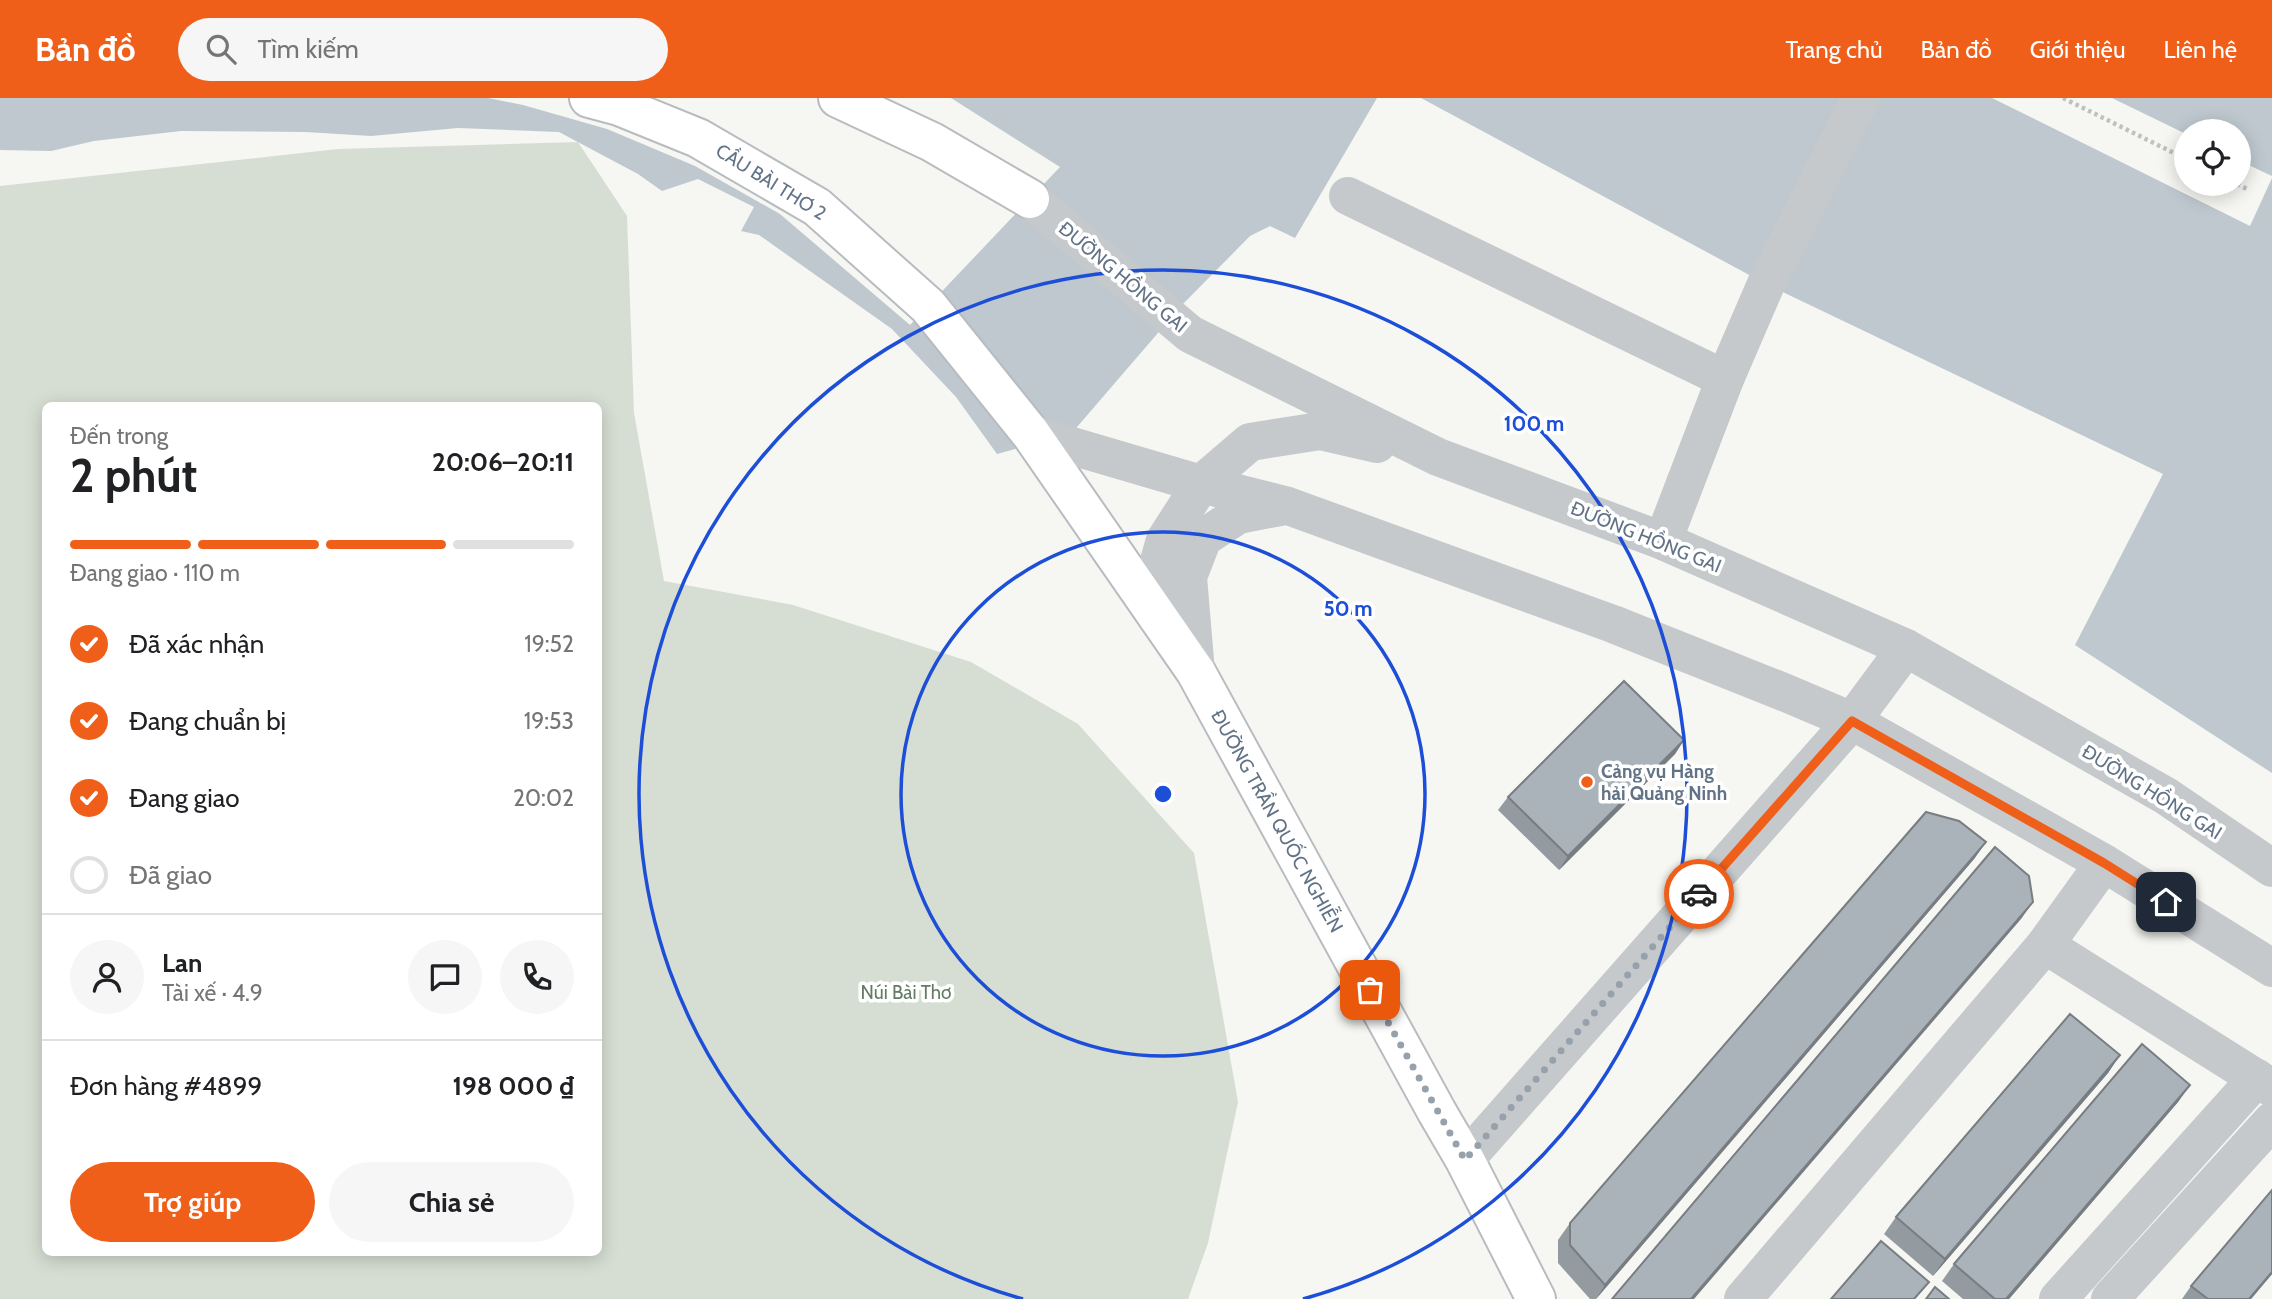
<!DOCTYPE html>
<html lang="vi">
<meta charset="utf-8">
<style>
body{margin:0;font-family:Cabin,sans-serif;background:#f6f6f6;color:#202124;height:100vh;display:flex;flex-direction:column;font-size:26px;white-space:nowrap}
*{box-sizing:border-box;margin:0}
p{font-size:23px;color:#757577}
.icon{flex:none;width:38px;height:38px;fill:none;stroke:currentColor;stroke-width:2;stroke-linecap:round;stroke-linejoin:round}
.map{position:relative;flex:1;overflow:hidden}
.panel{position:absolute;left:42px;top:304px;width:560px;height:854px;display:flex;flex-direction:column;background:#fff;border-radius:10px;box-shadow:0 4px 18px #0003}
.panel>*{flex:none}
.tools{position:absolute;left:2174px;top:21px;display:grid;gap:14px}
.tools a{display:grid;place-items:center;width:77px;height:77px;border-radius:50%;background:#fff;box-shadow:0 4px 18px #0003;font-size:35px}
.pin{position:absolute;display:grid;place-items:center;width:60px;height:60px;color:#fff;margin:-30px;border-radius:14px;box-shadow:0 4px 10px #0006}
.courier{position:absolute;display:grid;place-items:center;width:70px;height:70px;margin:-35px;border:5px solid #ef5f19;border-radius:50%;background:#fff;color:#222;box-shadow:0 2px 9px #0007}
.overview em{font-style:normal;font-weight:700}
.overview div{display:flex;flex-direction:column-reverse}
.overview{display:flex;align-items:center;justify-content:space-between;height:119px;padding:0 28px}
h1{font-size:46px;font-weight:700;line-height:52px}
.bar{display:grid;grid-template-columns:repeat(4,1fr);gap:10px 7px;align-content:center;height:84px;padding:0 28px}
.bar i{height:9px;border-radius:5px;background:#e0e0e0}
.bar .selected{background:#ef5f19}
.bar p{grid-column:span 4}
.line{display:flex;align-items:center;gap:18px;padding:0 28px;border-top:2px solid #e0e0e0}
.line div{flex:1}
.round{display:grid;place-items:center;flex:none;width:74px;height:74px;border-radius:37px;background:#f6f6f6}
ol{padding:0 28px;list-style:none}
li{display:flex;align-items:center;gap:21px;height:77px}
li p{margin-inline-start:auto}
li .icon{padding:7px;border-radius:50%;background:#ef5f19;color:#fff;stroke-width:4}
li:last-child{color:#757577}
li i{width:38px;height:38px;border:4px solid #e0e0e0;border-radius:50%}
.button{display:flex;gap:14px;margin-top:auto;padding:14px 28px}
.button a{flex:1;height:80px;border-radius:42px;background:#ef5f19;color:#fff;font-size:28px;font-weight:700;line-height:80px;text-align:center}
.button a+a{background:#f6f6f6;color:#202124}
header{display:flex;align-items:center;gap:42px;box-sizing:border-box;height:98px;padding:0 35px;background:#ef5f19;color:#fff}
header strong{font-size:33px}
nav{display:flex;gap:38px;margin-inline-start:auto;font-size:24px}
.search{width:490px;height:63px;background:#f6f6f6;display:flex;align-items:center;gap:18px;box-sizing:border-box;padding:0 24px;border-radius:38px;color:#757577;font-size:26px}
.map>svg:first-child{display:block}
.green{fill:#d6ded3;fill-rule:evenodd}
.water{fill:#bec8ce;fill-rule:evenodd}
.pier{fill:#f6f6f2}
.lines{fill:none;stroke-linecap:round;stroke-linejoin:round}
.major-casing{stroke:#b8bcc0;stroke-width:42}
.path{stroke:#bfc0c3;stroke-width:4.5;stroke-dasharray:3.5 3.5;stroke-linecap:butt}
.minor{stroke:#c5c9cc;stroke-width:38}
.major{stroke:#fff;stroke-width:38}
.wall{fill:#939aa0}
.shaded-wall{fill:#787d82}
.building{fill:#abb3ba;stroke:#787d82;stroke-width:2}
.done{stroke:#96a1ac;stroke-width:7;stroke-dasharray:0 12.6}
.route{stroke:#ef5f19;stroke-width:9}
.ring{fill:none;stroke:#1d4ed8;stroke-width:3.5}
.poi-dot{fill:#ef5f19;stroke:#fff;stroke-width:2.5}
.labels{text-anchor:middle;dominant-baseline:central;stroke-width:7;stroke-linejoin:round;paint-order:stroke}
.street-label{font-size:19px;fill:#637386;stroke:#fff}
.poi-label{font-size:19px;font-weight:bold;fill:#637386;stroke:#fff;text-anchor:start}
.park-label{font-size:19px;fill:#657c62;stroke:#fff}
.centre{fill:#1d4ed8;stroke:#fff;stroke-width:3.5}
.ring-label{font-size:21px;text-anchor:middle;font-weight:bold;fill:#1d4ed8;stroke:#fff;stroke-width:7;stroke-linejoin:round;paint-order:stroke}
</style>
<header>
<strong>Bản đồ</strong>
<div class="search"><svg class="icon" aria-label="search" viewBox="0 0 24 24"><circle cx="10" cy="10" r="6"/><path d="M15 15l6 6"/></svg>Tìm kiếm</div>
<nav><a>Trang chủ</a><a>Bản đồ</a><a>Giới thiệu</a><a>Liên hệ</a></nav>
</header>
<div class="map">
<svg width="2272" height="1201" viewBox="0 0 2272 1201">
<rect width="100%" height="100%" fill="#f6f6f2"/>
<path class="green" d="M578,44L627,118L634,315L664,483L793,507L971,564L1078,626L1194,755L1238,1004L1208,1145L1188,1201H0V88L338,51ZM46,308H598V1155H46Z"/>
<g class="water">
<path d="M0,0H1377L1295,140L1270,128L1250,138L1182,207L1071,336L997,356L956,299L892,231L759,137L741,133L754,109L698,81L662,93L638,76L559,34L458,30L371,38L306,34L181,33L94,43L51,53L0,52Z"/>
<path d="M1421,0H2272V675L2075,547L2163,376L1766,186ZM2186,33H2238V86H2186Z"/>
</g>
<g class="pier">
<path d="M488,0H951L1060,69L910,227L780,116L695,68L607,31L523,7Z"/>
<path d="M1992,0H2112L2186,36V86H2238V62L2272,78V80L2250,128Z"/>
</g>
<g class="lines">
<defs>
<g id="major">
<path d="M589,0L619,8L698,40L817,109L928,208L1031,336L1196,574L1437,1014L1465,1062L1536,1201"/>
<path d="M838,0L932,44L1030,101"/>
</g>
</defs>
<use href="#major" class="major-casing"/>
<g class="path">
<path d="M2063,0L2186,61"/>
<path d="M2237,86L2247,91"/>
</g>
<g class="minor">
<path d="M1348,98L1725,281"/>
<path d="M1030,101L1190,236L1438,359L1663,443L1906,550L2166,698L2272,770"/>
<path d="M1031,336L1201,386L1288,408L1613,526L1781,593L1852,623L2104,765L2272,870"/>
<path d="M1663,443L1725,281L1766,186L1861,0"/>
<path d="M1157,519L1153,484L1165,442L1201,386L1250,344L1320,333L1377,346"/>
<path d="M1196,574L1188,479L1203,440L1238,417L1280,409"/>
<path d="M2045,847L2272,990"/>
<path d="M1465,1062L1852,623L1906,550"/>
<path d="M1743,1201L2045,847L2104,765"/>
<path d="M2058,1201L2257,980"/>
<path d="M2110,1201L2272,1023"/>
</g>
<use href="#major" class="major"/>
</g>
<g class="wall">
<path d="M1684,642L1675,656L1559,772L1498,712L1508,699Z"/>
<path d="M1986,744L1974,761L1596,1201H1590L1558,1165V1142L1570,1125Z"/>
<path d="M2120,957L2108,975L1933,1178L1884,1136L1896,1119Z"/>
<path d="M2190,987L2178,1004L2009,1201H1963L1942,1183L1954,1166Z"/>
<path d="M2272,1092V1176L2251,1201H2182L2191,1188Z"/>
</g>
<g class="shaded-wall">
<path d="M1684,642L1675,656L1559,772L1568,758Z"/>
<path d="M1986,744L1974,761L1596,1201L1605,1187Z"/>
<path d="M2033,804L2021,821L1694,1201H1691Z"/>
<path d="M2120,957L2108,975L1933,1178L1945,1161Z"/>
<path d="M2190,987L2178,1004L2009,1201H2006Z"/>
<path d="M2272,1174V1176L2251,1201H2249Z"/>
</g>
<g class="building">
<path d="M1624,583L1684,642L1568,758L1508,699Z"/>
<path d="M1926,714L1959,723L1986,744L1605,1187L1570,1147V1125Z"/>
<path d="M1995,749L2029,778L2033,804L1691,1201H1612Z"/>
<path d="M2070,916L2120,957L1945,1161L1896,1119Z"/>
<path d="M2142,946L2190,987L2006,1201H1995L1954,1166Z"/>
<path d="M2272,1092V1174L2249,1201H2208L2191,1188Z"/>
<path d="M1881,1143L1929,1184L1914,1201H1831Z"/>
<path d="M1935,1189L1949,1201H1926Z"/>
</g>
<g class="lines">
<path class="done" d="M1370,892L1465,1062L1699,796"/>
<path class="route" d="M1699,796L1852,623L2104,765L2166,804"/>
</g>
<g class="ring">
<circle cx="1163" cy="696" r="262"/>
<path d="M1023 1201A524 524 0 1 1 1303 1201"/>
</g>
<circle class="poi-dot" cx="1587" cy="684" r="7"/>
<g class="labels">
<g class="street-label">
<text transform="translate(771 84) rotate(32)">CẦU BÀI THƠ 2</text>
<text transform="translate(1123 179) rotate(40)">ĐƯỜNG HỒNG GAI</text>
<text transform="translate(1646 439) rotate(22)">ĐƯỜNG HỒNG GAI</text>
<text transform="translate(2152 694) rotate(32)">ĐƯỜNG HỒNG GAI</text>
<text transform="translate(1277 723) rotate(61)">ĐƯỜNG TRẦN QUỐC NGHIỄN</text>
</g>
<g class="poi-label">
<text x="1601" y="673">Cảng vụ Hàng<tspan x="1601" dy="22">hải Quảng Ninh</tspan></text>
</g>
<g class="park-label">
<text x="906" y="894">Núi Bài Thơ</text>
</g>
</g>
<circle cx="1163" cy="696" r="10" class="centre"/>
<g class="ring-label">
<text x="1534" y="333">100 m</text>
<text x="1348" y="518">50 m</text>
</g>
</svg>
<div class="tools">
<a><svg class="icon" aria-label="locate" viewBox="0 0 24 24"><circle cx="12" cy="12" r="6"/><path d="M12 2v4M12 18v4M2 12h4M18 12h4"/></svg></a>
</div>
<div class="pin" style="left:1370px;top:892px;background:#ea580c"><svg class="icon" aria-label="bag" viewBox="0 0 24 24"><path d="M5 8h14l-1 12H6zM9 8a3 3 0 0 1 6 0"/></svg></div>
<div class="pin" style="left:2166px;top:804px;background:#1f2937"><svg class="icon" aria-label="home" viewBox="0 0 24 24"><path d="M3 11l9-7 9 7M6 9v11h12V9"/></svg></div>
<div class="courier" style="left:1699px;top:796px"><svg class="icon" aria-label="car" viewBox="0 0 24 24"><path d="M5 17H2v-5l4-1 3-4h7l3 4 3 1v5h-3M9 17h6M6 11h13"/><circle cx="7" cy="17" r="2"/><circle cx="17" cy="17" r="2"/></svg></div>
<section class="panel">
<div class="overview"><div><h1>2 phút</h1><p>Đến trong</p></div><em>20:06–20:11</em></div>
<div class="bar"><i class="selected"></i><i class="selected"></i><i class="selected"></i><i></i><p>Đang giao · 110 m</p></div>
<ol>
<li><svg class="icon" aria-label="check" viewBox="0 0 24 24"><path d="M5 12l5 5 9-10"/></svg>Đã xác nhận<p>19:52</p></li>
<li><svg class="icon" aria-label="check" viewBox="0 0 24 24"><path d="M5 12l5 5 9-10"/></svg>Đang chuẩn bị<p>19:53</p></li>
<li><svg class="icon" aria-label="check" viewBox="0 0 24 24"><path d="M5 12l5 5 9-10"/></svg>Đang giao<p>20:02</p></li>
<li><i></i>Đã giao</li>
</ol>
<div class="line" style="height:126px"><a class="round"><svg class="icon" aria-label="person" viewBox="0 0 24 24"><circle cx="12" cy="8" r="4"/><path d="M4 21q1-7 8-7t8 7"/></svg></a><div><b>Lan</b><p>Tài xế · 4.9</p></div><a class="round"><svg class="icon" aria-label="chat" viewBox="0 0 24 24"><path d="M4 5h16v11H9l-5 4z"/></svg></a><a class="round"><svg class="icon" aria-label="phone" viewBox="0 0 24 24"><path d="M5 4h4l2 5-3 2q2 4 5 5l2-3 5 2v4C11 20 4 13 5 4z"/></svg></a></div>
<div class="line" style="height:91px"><div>Đơn hàng #4899</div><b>198 000 ₫</b></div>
<div class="button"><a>Trợ giúp</a><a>Chia sẻ</a></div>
</section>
</div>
